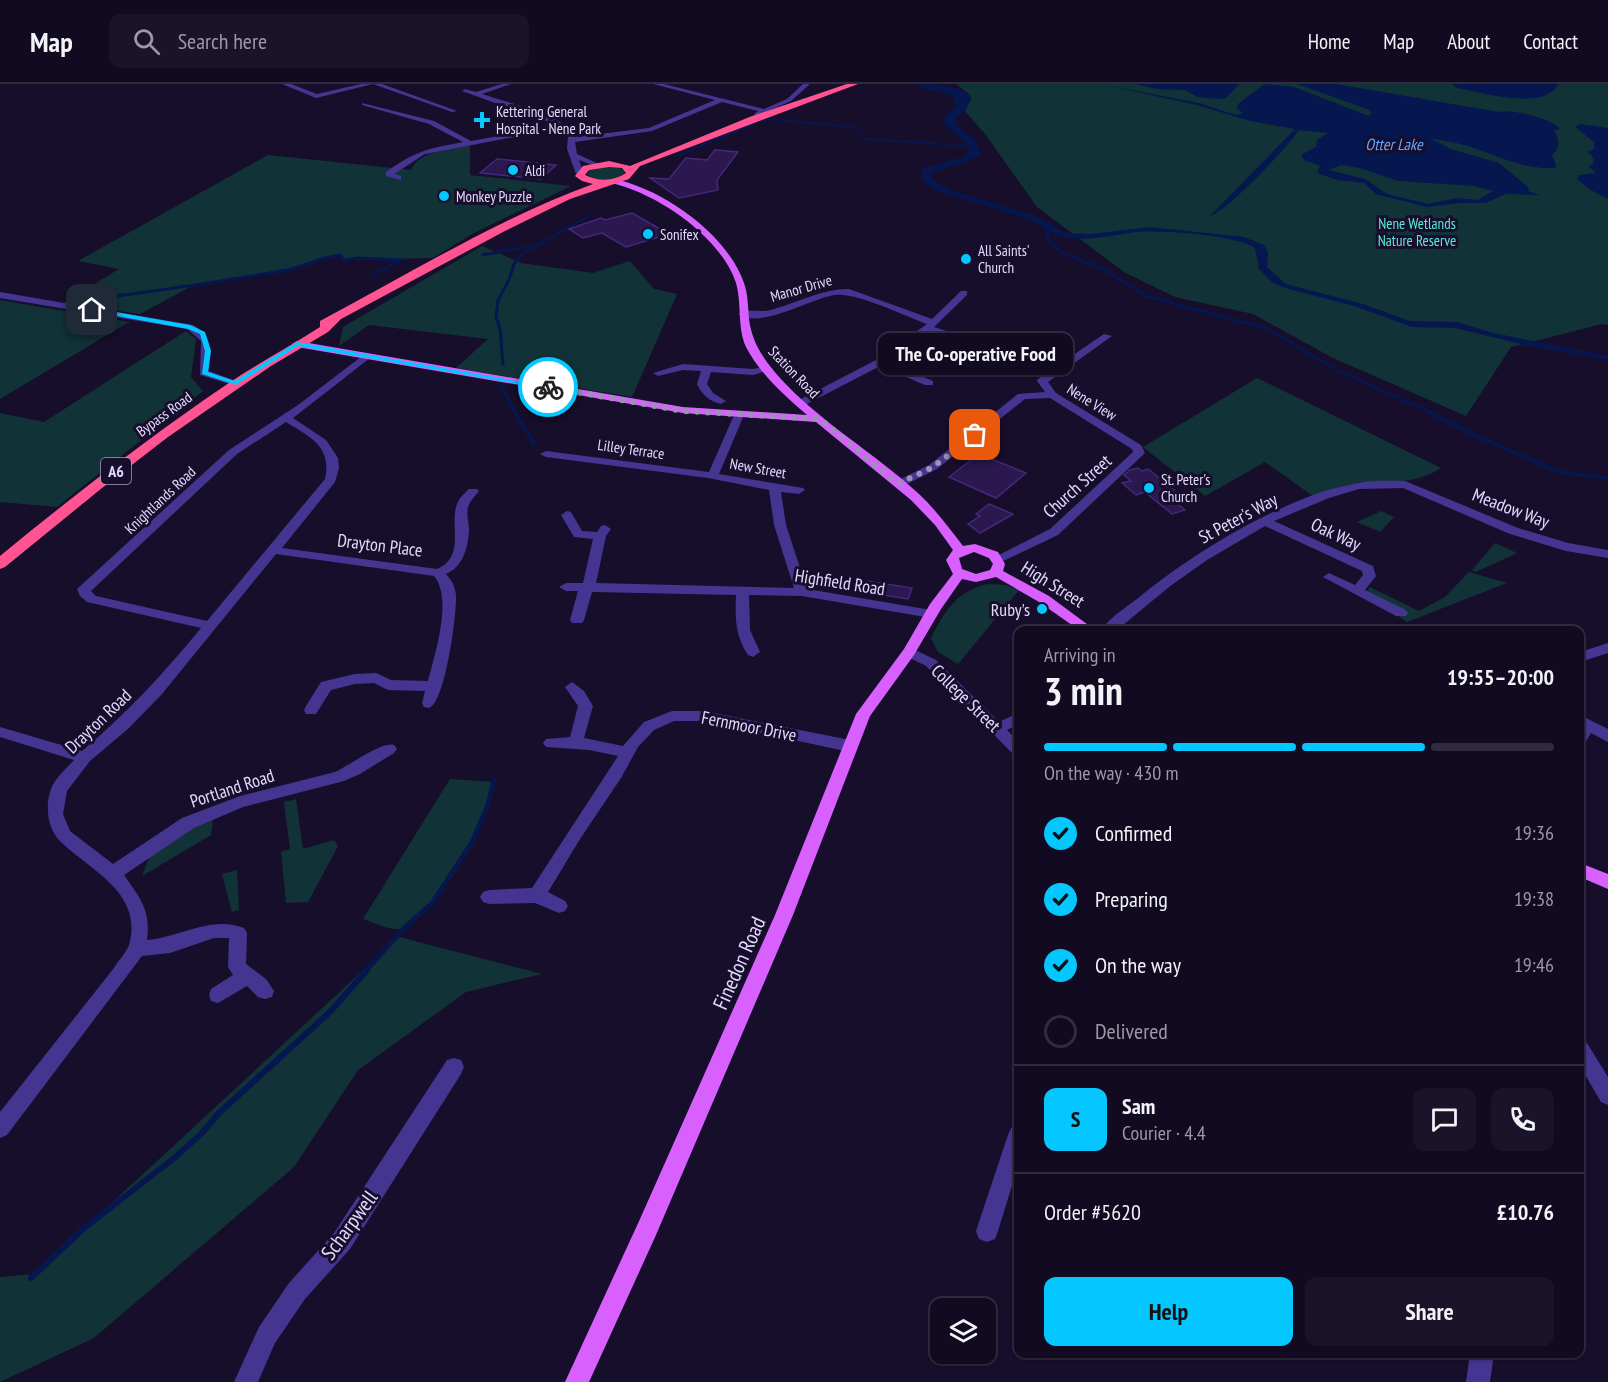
<!DOCTYPE html>
<meta charset="utf-8">
<style>
body{margin:0;font-family:"PT Sans Narrow",sans-serif;background:#1a132a;color:#f1f3f6;height:100vh;display:flex;flex-direction:column;font-size:22px;white-space:nowrap}
*{box-sizing:border-box;margin:0}
p{font-size:20px;color:#9c9aa5}
.icon{flex:none;width:33px;height:33px;fill:none;stroke:currentColor;stroke-width:2;stroke-linecap:round;stroke-linejoin:round}
.map{position:relative;flex:1;overflow:hidden}
.sheet{position:absolute;left:1014px;top:542px;width:570px;height:732px;display:flex;flex-direction:column;background:#110a21;border-radius:12px;box-shadow:0 2px 4px #0004,0 0 0 2px #302b3f}
.sheet>*{flex:none}
.fabs{position:absolute;left:930px;top:1214px;display:grid;gap:12px}
.fabs a{display:grid;place-items:center;width:66px;height:66px;border-radius:12px;background:#110a21;box-shadow:0 2px 4px #0004,0 0 0 2px #302b3f;font-size:30px}
.pin{position:absolute;display:grid;place-items:center;width:51px;height:51px;color:#fff;margin:-26px;border-radius:12px;box-shadow:0 3px 9px #0006}
.courier{position:absolute;display:grid;place-items:center;width:60px;height:60px;margin:-30px;border:4px solid #05c7ff;border-radius:50%;background:#fff;color:#222;box-shadow:0 2px 8px #0007}
.bubble{position:absolute;height:42px;border-radius:12px;background:#110a21;box-shadow:0 2px 4px #0004,0 0 0 2px #302b3f;font-size:20px;font-weight:800;line-height:42px;text-align:center}
.head em{font-style:normal;font-weight:800}
.head div{display:flex;flex-direction:column-reverse}
.head{display:flex;align-items:center;justify-content:space-between;height:102px;padding:0 30px}
h1{font-size:39px;font-weight:800;line-height:45px}
.bar{display:grid;grid-template-columns:repeat(4,1fr);gap:9px 6px;align-content:center;height:72px;padding:0 30px}
.bar i{height:8px;border-radius:4px;background:#302b3f}
.bar .on{background:#05c7ff}
.bar p{grid-column:span 4}
.line{display:flex;align-items:center;gap:15px;padding:0 30px;border-top:2px solid #302b3f}
.line div{flex:1}
.round{display:grid;place-items:center;flex:none;width:63px;height:63px;border-radius:12px;background:#1a132a}
ol{padding:0 30px;list-style:none}
li{display:flex;align-items:center;gap:18px;height:66px}
li p{margin-inline-start:auto}
li .icon{padding:6px;border-radius:50%;background:#05c7ff;color:#111;stroke-width:4}
li:last-child{color:#9c9aa5}
li i{width:33px;height:33px;border:3px solid #302b3f;border-radius:50%}
.primary-button{display:flex;gap:12px;margin-top:auto;padding:12px 30px}
.primary-button a{flex:1;height:69px;border-radius:12px;background:#05c7ff;color:#111;font-size:24px;font-weight:800;line-height:69px;text-align:center}
.primary-button a+a{background:#1a132a;color:#f1f3f6}
header{display:flex;align-items:center;gap:36px;box-sizing:border-box;height:84px;padding:0 30px;background:#110a21;border-bottom:2px solid #302b3f}
header strong{font-size:28px}
nav{display:flex;gap:33px;margin-inline-start:auto;font-size:21px}
.search{width:420px;height:54px;background:#1a132a;display:flex;align-items:center;gap:15px;box-sizing:border-box;padding:0 21px;border-radius:12px;color:#9c9aa5;font-size:22px}
.map>svg:first-child{display:block}
.green{fill:#113337}
.water{fill:#05174e;fill-rule:evenodd}
.lines{fill:none;stroke-linecap:round;stroke-linejoin:round}
.stream-far4{stroke:#05174e;stroke-width:2}
.stream-far3{stroke:#05174e;stroke-width:3}
.stream-far2{stroke:#05174e;stroke-width:4}
.stream-far1{stroke:#05174e;stroke-width:4.5}
.stream{stroke:#05174e;stroke-width:6}
.building{fill:#2a184f;stroke:#44287d;stroke-width:1.5}
.minor{fill:#443590;fill-rule:evenodd}
.major{fill:#d860ff;fill-rule:evenodd}
.highway{fill:#ff5491;fill-rule:evenodd}
.route{fill:#05c7ff}
.done{stroke:#9b92b5;stroke-width:6;stroke-dasharray:0 10.8}
.poi-dot{fill:#05c7ff;stroke:#170e2c;stroke-width:2}
.labels{text-anchor:middle;dominant-baseline:central;stroke-width:6;stroke-linejoin:round;paint-order:stroke}
.far-poi-label{font-size:15px;fill:#e2d9ff;stroke:#170e2c;text-anchor:start}
.far-park-label{font-size:15px;fill:#59ecd9;stroke:#170e2c}
.far-street-label{font-size:15px;fill:#e2d9ff;stroke:#170e2c}
.far-water-label{font-size:16px;font-style:italic;fill:#67a6ff;stroke:#170e2c}
.shield{fill:#170e2c;stroke:#a59cc0;stroke-width:1.5}
.shield-label{font-size:16px;font-weight:bold;fill:#e2d9ff}
.street-label{font-size:18px;fill:#e2d9ff;stroke:#170e2c}
.poi-label{font-size:18px;fill:#e2d9ff;stroke:#170e2c;text-anchor:end}
.near-street-label{font-size:21px;fill:#e2d9ff;stroke:#170e2c}
</style>
<header>
<strong>Map</strong>
<div class="search"><svg class="icon" aria-label="search" viewBox="0 0 24 24"><circle cx="10" cy="10" r="6"/><path d="M15 15l6 6"/></svg>Search here</div>
<nav><a>Home</a><a>Map</a><a>About</a><a>Contact</a></nav>
</header>
<div class="map">
<svg width="1608" height="1298" viewBox="0 0 1608 1298">
<rect width="100%" height="100%" fill="#170e2c"/>
<g class="green">
<path d="M956,0H1608V241L1602,240L1511,263L1466,332L1333,274L1253,230L1175,213L1124,188L1037,123L985,50L965,27L971,14L969,10Z"/>
<path d="M470,61V91L571,102L472,150L433,174L344,176L340,171L325,173L307,182L192,202L140,230L63,219L119,185L78,177L268,71L411,86C420,66 451,65 470,61Z"/>
<path d="M603,82L620,84L625,88C616,98 597,98 587,91L589,86Z"/>
<path d="M482,162L521,179L593,189L630,177L654,205L677,210L632,313L456,284L488,255L369,241L339,262L343,243Z"/>
<path d="M0,216L129,238L0,315Z"/>
<path d="M186,247L196,255L191,293L203,307L57,423L0,418V329L44,338Z"/>
<path d="M1257,294L1441,384C1415,402 1383,396 1354,400C1339,402 1327,407 1313,412L1265,378L1205,412L1143,363Z"/>
<path d="M1381,427L1394,433L1380,448L1357,438Z"/>
<path d="M1495,459L1517,469L1476,488L1472,486Z"/>
<path d="M1469,488L1507,499L1407,538L1399,533L1400,525L1366,508L1370,503L1419,527L1445,513Z"/>
<path d="M988,500L1006,501L1019,506L958,580L938,568L931,554C944,527 958,506 988,500Z"/>
<path d="M450,695L494,698C481,746 453,805 414,836C410,839 404,845 398,845C388,846 373,838 363,835Z"/>
<path d="M296,715L303,765L334,756L338,762L308,818L286,819L281,768L290,765L284,718Z"/>
<path d="M213,735L211,751L142,792L151,769L184,748Z"/>
<path d="M237,786L239,826L232,828L222,790Z"/>
<path d="M399,853L542,890L466,908L358,986L294,1083L94,1254L0,1298V1193L35,1190Z"/>
</g>
<g class="water">
<path d="M918,0C935,0 954,2 969,10L971,15L965,27L957,33L956,41L977,58L981,70L967,78L931,88V94L949,106L1036,132L1065,149L1090,150L1149,143L1244,153L1264,161L1268,169L1267,183L1286,200L1363,220L1410,237L1457,238L1493,249L1608,272V276L1525,261L1455,244L1412,243L1354,222L1285,204L1273,199L1259,185L1255,164C1237,151 1160,146 1136,148C1113,151 1091,157 1067,154C1050,151 1042,141 1026,134L936,107L921,95L922,85L965,72L970,62L944,40L945,32L956,23L954,13C944,5 926,10 918,0Z"/>
<path d="M1100,0L1199,19L1236,31L1243,29L1237,25L1238,20L1264,0L1294,3L1369,32L1372,29L1367,25L1297,0H1336L1499,28C1510,24 1553,35 1560,45L1554,47C1560,56 1560,64 1552,71L1556,81L1555,84C1523,86 1497,71 1468,62C1455,58 1443,57 1430,54L1451,65L1499,79L1529,104L1528,107L1540,111L1506,110L1485,119H1461L1427,123L1376,110L1364,99L1337,96L1317,89L1320,82L1304,76L1301,71L1316,63L1317,56L1328,49L1299,46C1289,62 1226,128 1210,132L1295,45L1250,37L1197,21ZM1341,81L1360,84L1398,97L1474,102L1493,107L1478,116L1456,114L1428,120L1387,110L1365,95L1329,86Z"/>
<path d="M1135,0H1239L1226,14L1218,15L1198,13L1185,6L1156,5Z"/>
<path d="M1452,0H1558C1545,28 1481,8 1457,4Z"/>
<path d="M1580,40L1608,44V115L1589,105L1577,95L1579,91L1596,89L1588,82L1593,80L1594,74L1587,68L1594,65V58L1575,43Z"/>
</g>
<g class="lines">
<g class="stream-far4">
<path d="M762,37L769,35L853,43L865,55L973,62"/>
<path d="M674,73L752,41"/>
<path d="M569,143L592,131"/>
</g>
<g class="stream-far3">
<path d="M1048,145L1047,155L1064,170L1102,184L1146,212L1268,245L1335,285L1432,329"/>
<path d="M483,171L523,163"/>
<path d="M371,192L401,176"/>
<path d="M80,217C149,208 218,198 287,186C306,182 321,173 340,171L344,176L358,174L402,176"/>
<path d="M503,280L500,245L496,233L498,216L509,196L514,180L523,169L572,142"/>
<path d="M501,302L516,329"/>
</g>
<g class="stream-far2">
<path d="M515,328L534,360"/>
<path d="M1429,328L1479,353L1559,388L1608,394"/>
</g>
<path class="stream-far1" d="M366,887L405,843L432,819L472,758L487,723L494,696"/>
<path class="stream" d="M31,1194L83,1145L173,1075L202,1049L219,1029L330,928L367,886"/>
</g>
<g class="building">
<path d="M715,66L738,68L717,96L718,106L679,114L650,94L669,95L686,74L707,76Z"/>
<path d="M497,75L556,81L541,95L480,89Z"/>
<path d="M632,129L669,150L626,163L602,149L583,154L569,145L601,134L605,136Z"/>
<path d="M979,370L1026,389L996,414L949,393Z"/>
<path d="M1138,384L1142,387L1148,385L1167,400L1175,408L1166,411L1185,426L1172,430L1145,408L1136,411L1122,399L1131,397L1124,391L1130,386Z"/>
<path d="M989,420L1013,430L980,449L968,440L980,432L976,430Z"/>
<path d="M867,497L912,504L908,515L864,508Z"/>
</g>
<g class="lines">
<g class="minor">
<path d="M282,0H291L317,10L361,0H382L457,27L452,28L373,0L316,14Z"/>
<path d="M502,0H511L482,10C504,18 567,31 575,53L649,44L715,16L653,0H664L764,25L787,15L803,0H810L791,17L757,32L754,30L758,27L722,18L652,47L575,58L577,70L601,81L597,83L579,76L584,90L580,92L576,90L567,65L568,51L562,44L425,70L394,90L401,92V96L386,92V88C417,66 427,65 463,58L429,40L362,21V19L434,37L471,57L557,41L462,7L465,5L476,8Z"/>
<path d="M849,205L932,235L961,207H967V211L934,243L1004,266L999,269L928,248L887,277L933,297V301H925L880,282L805,321H797V317L876,276L927,240C905,232 856,208 835,211C811,214 760,246 738,230C747,224 760,229 771,226C797,219 821,205 849,205Z"/>
<path d="M0,208L193,241C214,253 211,266 209,287L241,299L236,302L200,291L201,257L187,245L0,214Z"/>
<path d="M1104,250L1112,252L1048,298L1056,309L1141,361L1145,369L1058,451L1001,478H993L991,475L1050,445L1133,368L1132,365L1050,314L1025,315L937,385L903,402H895V398L929,381L1018,310L1045,308L1037,297L1038,295Z"/>
<path d="M366,269L371,272L370,274L293,334L326,356L338,374L339,384L335,398L282,464L437,485C466,473 449,441 457,420C459,414 465,409 469,405H477L479,407C475,412 470,417 468,423C466,431 469,438 469,446C468,464 463,483 446,490C452,497 455,502 456,511C457,530 445,620 429,624L424,623L422,619L425,607L388,606L374,599L355,600L331,606L316,630H306L304,626L306,622L321,598L355,590L376,589L391,596L428,597C435,570 453,514 434,492L276,470L162,610L129,644L90,677L67,707L63,730L70,747L113,780L182,734L240,712L335,688C349,682 382,657 394,661L397,665L394,669L360,690L344,697L243,723L194,744L124,791C140,814 151,826 147,856C181,853 211,831 244,844L247,849L246,880L266,895L274,907L272,913L265,915L258,913L247,902L218,919L211,917L209,911L211,905L233,891L228,883L229,854H214L170,869L142,872L7,1051L0,1054V1028L114,884C118,877 126,869 129,861C144,808 89,786 60,757C47,744 45,721 51,705C55,694 67,684 74,676L0,653V643L82,667C127,629 164,589 201,544L87,518L80,512L77,505L229,366L298,321ZM286,338C310,353 332,362 325,395L207,537L96,512L91,507L237,370Z"/>
<path d="M683,280L753,285L768,282L773,285L753,291L711,288L707,300L713,309L726,317L721,320C709,317 702,311 697,300L701,287L683,286L658,292L653,289Z"/>
<path d="M739,328L744,331L719,390L803,404L805,406L799,410L781,408L786,441L807,505L931,526L938,530L936,533L931,534L802,512L749,511L750,546L760,568L753,573L748,571C735,551 735,534 736,511L592,508L584,536L582,539H572L570,536L578,507H566L559,503L566,499H583L593,455L574,453L561,431L567,427L571,428L582,447L597,448L601,442L605,441L611,445L606,452L596,499L794,504L774,441L769,406L708,394L546,373L540,370L546,367L709,388L734,331Z"/>
<path d="M1405,397L1518,444L1568,459L1608,466V474L1566,467L1510,450L1403,404L1359,405L1329,414L1274,437L1373,482L1376,492L1365,506L1406,526L1408,529L1406,532H1396L1323,493L1329,489L1355,501L1363,491L1362,487L1265,442L1207,476L1169,503L1117,546H1101C1111,532 1130,521 1143,510C1196,467 1291,409 1359,399C1374,396 1390,397 1405,397Z"/>
<path d="M1608,559V569L1580,578V568Z"/>
<path d="M909,563L936,576L999,638L1018,629V640L1007,646L1018,657V671L1013,670L926,582L904,571L902,568L904,565Z"/>
<path d="M572,598L584,607L593,622L584,654L623,662L644,638L672,627H704L850,656L855,658L858,662L855,666L850,668L704,637H674L654,646L638,663L621,694L580,755L548,808L565,817L568,822L565,827L559,829L535,819L489,820L483,818L480,813L483,808L489,806L532,804L618,672L589,666L546,663L543,659L546,655L570,653L578,622L565,603Z"/>
<path d="M1580,631L1608,645V658L1591,649L1585,659L1580,660Z"/>
<path d="M1580,956L1587,959L1608,993V1021L1601,1018L1580,982Z"/>
<path d="M454,974L461,976L464,983L461,990L350,1165L305,1215L275,1259L258,1298H234L259,1243L289,1199L334,1149L447,976Z"/>
<path d="M1018,1041V1082L998,1147L995,1155L987,1158L979,1155L976,1147L1008,1051L1011,1044Z"/>
<path d="M1470,1269H1494L1490,1298H1466Z"/>
</g>
<g class="major">
<path d="M614,95C663,105 727,150 744,199C748,210 748,223 749,235C752,259 764,276 780,294C821,339 875,369 919,410C936,426 949,444 963,462L975,460L998,468L1005,480L1003,487L1049,512L1095,546H1079L1039,518L996,493L976,498L962,495L941,525L914,571L870,632L793,831L656,1151L589,1298H565L640,1135L775,831L856,630L904,565L930,520L953,490L946,476L953,466L935,441L911,416L816,338L683,329L297,263L292,260L297,257L683,323L807,331C785,312 759,289 746,263C737,243 742,220 736,199C721,153 657,109 611,99L610,97ZM974,468L989,474L993,480L990,486L976,490L962,485L959,474Z"/>
<path d="M1580,779L1608,790V805L1580,793Z"/>
</g>
<path class="highway" d="M847,0H858L640,82L629,95L570,115L503,148L341,235L328,248L271,282L168,353L102,404L5,483L0,485V472C73,412 148,354 226,301C257,280 289,263 320,243V237C409,190 499,134 593,100L582,97L575,92L583,82L609,77L630,82L752,32ZM609,83L622,84L626,89C614,97 599,98 585,91L589,86Z"/>
</g>
<path class="route" d="M92,224L190,241L205,248L211,267L208,288L235,297L297,258L551,303L548,305L298,262L236,301L202,290L205,267L200,250L188,245L90,227Z"/>
<g class="lines">
<path class="done" d="M548,303L683,327L820,335L898,400L933,383L975,351"/>
</g>
<g class="poi-dot">
<path d="M479 27h6v6h6v6h-6v6h-6v-6h-6v-6h6z"/>
<circle cx="513" cy="86" r="6"/>
<circle cx="444" cy="112" r="6"/>
<circle cx="648" cy="150" r="6"/>
<circle cx="966" cy="175" r="6"/>
<circle cx="1149" cy="404" r="6"/>
<circle cx="1042" cy="525" r="6"/>
</g>
<g class="labels">
<g class="far-poi-label">
<text x="496" y="27">Kettering General<tspan x="496" dy="17">Hospital - Nene Park</tspan></text>
<text x="525" y="86">Aldi</text>
<text x="456" y="112">Monkey Puzzle</text>
<text x="660" y="150">Sonifex</text>
<text x="978" y="166">All Saints'<tspan x="978" dy="17">Church</tspan></text>
<text x="1161" y="395">St. Peter's<tspan x="1161" dy="17">Church</tspan></text>
</g>
<g class="far-park-label">
<text x="1417" y="139">Nene Wetlands<tspan x="1417" dy="17">Nature Reserve</tspan></text>
</g>
<g class="far-street-label">
<text transform="translate(801 204) rotate(-16)">Manor Drive</text>
<text transform="translate(794 288) rotate(46)">Station Road</text>
<text transform="translate(1092 318) rotate(32)">Nene View</text>
<text transform="translate(164 330) rotate(-36)">Bypass Road</text>
<text transform="translate(631 365) rotate(8)">Lilley Terrace</text>
<text transform="translate(758 384) rotate(10)">New Street</text>
<text transform="translate(160 416) rotate(-43)">Knightlands Road</text>
</g>
<g class="far-water-label">
<text x="1394" y="60">Otter Lake</text>
</g>
<rect class="shield" x="101" y="374" width="30" height="26" rx="4.5"/>
<g class="shield-label">
<text x="116" y="387">A6</text>
</g>
<g class="street-label">
<text transform="translate(1077 402) rotate(-42)">Church Street</text>
<text transform="translate(1511 424) rotate(21)">Meadow Way</text>
<text transform="translate(1238 434) rotate(-28)">St Peter's Way</text>
<text transform="translate(1336 450) rotate(25)">Oak Way</text>
<text transform="translate(380 461) rotate(7)">Drayton Place</text>
<text transform="translate(840 498) rotate(9)">Highfield Road</text>
<text transform="translate(1053 500) rotate(32)">High Street</text>
<text transform="translate(966 614) rotate(44)">College Street</text>
<text transform="translate(98 637) rotate(-44)">Drayton Road</text>
<text transform="translate(749 642) rotate(11)">Fernmoor Drive</text>
<text transform="translate(232 704) rotate(-18)">Portland Road</text>
</g>
<g class="poi-label">
<text x="1030" y="525">Ruby's</text>
</g>
<g class="near-street-label">
<text transform="translate(739 879) rotate(-66)">Finedon Road</text>
<text transform="translate(349 1141) rotate(-54)">Scharpwell</text>
</g>
</g>
</svg>
<div class="fabs">
<a><svg class="icon" aria-label="layers" viewBox="0 0 24 24"><path d="M12 4l9 5-9 5-9-5zM3 14l9 5 9-5"/></svg></a>
</div>
<div class="pin" style="left:975px;top:351px;background:#ea580c"><svg class="icon" aria-label="bag" viewBox="0 0 24 24"><path d="M5 8h14l-1 12H6zM9 8a3 3 0 0 1 6 0"/></svg></div>
<div class="pin" style="left:92px;top:226px;background:#1f2937"><svg class="icon" aria-label="home" viewBox="0 0 24 24"><path d="M3 11l9-7 9 7M6 9v11h12V9"/></svg></div>
<div class="courier" style="left:548px;top:303px"><svg class="icon" aria-label="bike" viewBox="0 0 24 24"><circle cx="6" cy="16" r="4"/><circle cx="18" cy="16" r="4"/><path d="M6 16l4-8h5l3 8M10 8l3 8H6M13 5h3"/></svg></div>
<div class="bubble" style="left:878px;top:249px;width:195px">The Co-operative Food</div>
<section class="sheet">
<div class="head"><div><h1>3 min</h1><p>Arriving in</p></div><em>19:55–20:00</em></div>
<div class="bar"><i class="on"></i><i class="on"></i><i class="on"></i><i></i><p>On the way · 430 m</p></div>
<ol>
<li><svg class="icon" aria-label="check" viewBox="0 0 24 24"><path d="M5 12l5 5 9-10"/></svg>Confirmed<p>19:36</p></li>
<li><svg class="icon" aria-label="check" viewBox="0 0 24 24"><path d="M5 12l5 5 9-10"/></svg>Preparing<p>19:38</p></li>
<li><svg class="icon" aria-label="check" viewBox="0 0 24 24"><path d="M5 12l5 5 9-10"/></svg>On the way<p>19:46</p></li>
<li><i></i>Delivered</li>
</ol>
<div class="line" style="height:108px"><b class="round" style="background:#05c7ff;color:#111">S</b><div><b>Sam</b><p>Courier · 4.4</p></div><a class="round"><svg class="icon" aria-label="chat" viewBox="0 0 24 24"><path d="M4 5h16v11H9l-5 4z"/></svg></a><a class="round"><svg class="icon" aria-label="phone" viewBox="0 0 24 24"><path d="M5 4h4l2 5-3 2q2 4 5 5l2-3 5 2v4C11 20 4 13 5 4z"/></svg></a></div>
<div class="line" style="height:78px"><div>Order #5620</div><b>£10.76</b></div>
<div class="primary-button"><a>Help</a><a>Share</a></div>
</section>
</div>
